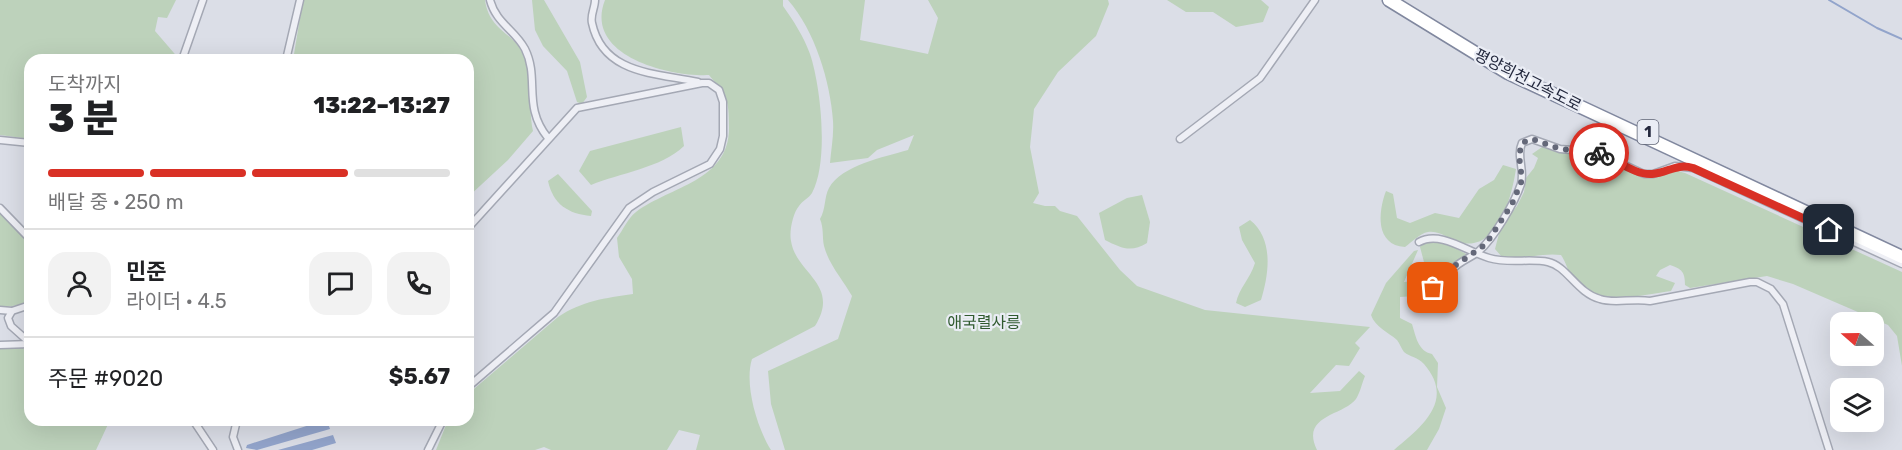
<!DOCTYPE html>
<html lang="ko">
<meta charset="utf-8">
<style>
body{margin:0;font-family:Rubik,"Noto Sans KR",sans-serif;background:#f2f2f2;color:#202124;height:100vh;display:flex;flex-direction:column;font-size:22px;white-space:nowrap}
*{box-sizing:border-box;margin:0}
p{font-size:20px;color:#757577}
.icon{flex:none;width:33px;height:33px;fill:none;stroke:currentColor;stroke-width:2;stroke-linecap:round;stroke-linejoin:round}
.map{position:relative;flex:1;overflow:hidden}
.panel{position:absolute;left:24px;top:54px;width:450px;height:372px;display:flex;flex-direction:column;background:#fff;border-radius:18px;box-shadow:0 6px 24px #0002}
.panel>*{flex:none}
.needle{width:39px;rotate:290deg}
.fabs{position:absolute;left:1830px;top:312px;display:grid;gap:12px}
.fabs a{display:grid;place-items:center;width:54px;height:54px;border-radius:12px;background:#fff;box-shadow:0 6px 24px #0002;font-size:30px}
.pin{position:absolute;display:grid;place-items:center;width:51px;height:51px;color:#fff;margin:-26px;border-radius:12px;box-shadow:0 3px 9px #0006}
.courier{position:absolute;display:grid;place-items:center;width:60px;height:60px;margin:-30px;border:4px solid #d93025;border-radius:50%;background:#fff;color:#222;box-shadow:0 2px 8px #0007}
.summary em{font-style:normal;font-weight:800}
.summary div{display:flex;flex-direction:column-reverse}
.summary{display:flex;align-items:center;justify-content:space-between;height:102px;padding:0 24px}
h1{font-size:39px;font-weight:800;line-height:45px}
.bar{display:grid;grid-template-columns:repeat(4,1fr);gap:9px 6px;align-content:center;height:72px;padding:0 24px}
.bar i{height:8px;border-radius:4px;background:#e0e0e0}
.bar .on{background:#d93025}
.bar p{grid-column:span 4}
.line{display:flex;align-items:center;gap:15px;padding:0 24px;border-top:2px solid #e0e0e0}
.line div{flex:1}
.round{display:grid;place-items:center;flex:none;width:63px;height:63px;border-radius:18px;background:#f2f2f2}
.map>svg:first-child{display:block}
.green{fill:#bdd2bb}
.water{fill:#92a4cb}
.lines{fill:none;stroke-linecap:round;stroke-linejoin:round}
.stream{stroke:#92a4cb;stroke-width:2}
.minor-casing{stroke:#a4a8b4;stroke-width:9}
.motorway-casing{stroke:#81889f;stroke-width:15}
.minor{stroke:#eeeff5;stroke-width:6}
.motorway{stroke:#fff;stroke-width:12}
.done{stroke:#646879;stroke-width:6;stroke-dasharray:0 10.8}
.route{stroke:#d93025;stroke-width:8}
.labels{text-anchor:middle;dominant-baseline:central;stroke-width:4.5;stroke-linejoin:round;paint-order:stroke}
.shield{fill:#eaedf5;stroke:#5f6475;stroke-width:1.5}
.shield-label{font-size:15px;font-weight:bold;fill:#24293e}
.street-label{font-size:16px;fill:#24293e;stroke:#eaedf5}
.park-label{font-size:16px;fill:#315b30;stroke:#eaedf5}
</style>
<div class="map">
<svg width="1902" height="450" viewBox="0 0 1902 450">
<rect width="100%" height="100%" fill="#dbdee7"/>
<g class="green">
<path d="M0,0H176L167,18L158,17L155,31L180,60H30V139L0,135Z"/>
<path d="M303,0H485C489,30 512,32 522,52C533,75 528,107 533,131L508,160L468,197V60H293Z"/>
<path d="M532,0H544L580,62L587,97L582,104L577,102L567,71L543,46L535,30Z"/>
<path d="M605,0H783V6C793,20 804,37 810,54C821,87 829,162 812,193C809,198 802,201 799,206C793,213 789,231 791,241C796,274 841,284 815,326L752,359C744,384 757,428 771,450H696L700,435L679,430L667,450H551L544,447L535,450H436L448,420H468V394L558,317C582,301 605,298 633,294L632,279L619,257L617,238C623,230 628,218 636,212C671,186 729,181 729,128C729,98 727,97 709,75C670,77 583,56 605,0Z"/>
<path d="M788,0H865L860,40L928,54L938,18L928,0H1108L1109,4L1096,36L1058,72L1034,109L1030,147L1039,193L1033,203L1045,206H1055L1060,211L1077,216L1120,270L1137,286L1205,310L1370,327L1355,343L1360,348L1349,366L1336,365L1310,393L1340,391L1359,371L1365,376C1362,383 1360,393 1356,399C1343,416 1300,415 1317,450H785L771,404L768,371L838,339L852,296C843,280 829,265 824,246C822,236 824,229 820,219C826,209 824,197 829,188C842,165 884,157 908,150L914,135L877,150L868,158L830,163C831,150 834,135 833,121C830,81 815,31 788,0Z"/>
<path d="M1167,0H1261L1269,7L1263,22L1236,27L1213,12H1186Z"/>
<path d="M681,127L684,146C661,168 620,173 591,185L579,171L590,151Z"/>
<path d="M1545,145L1597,156L1652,177L1674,170L1685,173L1902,272V366L1897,336L1888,325L1793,284L1767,276L1690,288L1685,285C1685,272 1682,269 1670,265L1660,270L1656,276L1675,283L1671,291C1644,295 1592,307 1573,279C1568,272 1566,262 1561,255C1541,252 1522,261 1502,257L1495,249L1501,226L1517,206L1524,192L1526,178L1534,168L1538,158L1532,154Z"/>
<path d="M1503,165L1516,169C1512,195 1499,250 1462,243C1450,241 1441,230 1428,232C1420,233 1411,243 1405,247C1375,245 1378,212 1386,191L1393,194L1397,218L1410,223L1435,213L1459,218L1479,189L1494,180Z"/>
<path d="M558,174L592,211L591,216C568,214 553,204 548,181Z"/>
<path d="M1142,195L1150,222L1147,243C1131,253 1121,248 1105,240L1099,213L1127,198Z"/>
<path d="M0,212L30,242V303L0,308Z"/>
<path d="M1250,220C1274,239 1269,274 1261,300L1245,307L1236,303C1239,288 1250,279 1255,263L1242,240L1239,227Z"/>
<path d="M1431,240L1444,242L1468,255L1433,285L1420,287L1415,296L1400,297V318L1412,324C1416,337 1418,351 1432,354L1438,363L1437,387L1446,408L1439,429L1427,450H1394C1421,427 1456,401 1424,364C1418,357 1410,357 1404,352C1401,348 1400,344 1397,340C1388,332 1375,327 1371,315L1386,283L1414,251L1418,250L1404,282L1415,281L1424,262L1420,247L1424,242Z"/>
<path d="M23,348L30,357V420H110L96,450H0V349Z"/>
</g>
<g class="water">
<path d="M322,421L328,423L330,429L257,450L246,448L247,445Z"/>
<path d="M333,435L336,443L312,450H278Z"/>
</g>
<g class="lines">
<path class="stream" d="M1829,0L1877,28L1902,39"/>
<defs>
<g id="minor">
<path d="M490,0C496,23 515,30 525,49C540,79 522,106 548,138"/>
<path d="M595,0C595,8 590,15 592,23C603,75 657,73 698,82"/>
<path d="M182,60L203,0"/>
<path d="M286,60L300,0"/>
<path d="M1180,139L1260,78L1315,0"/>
<path d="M0,140L30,143"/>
<path d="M30,176V189"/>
<path d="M0,208L30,239"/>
<path d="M468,228L577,108L702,83H709L719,90L723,102V136L720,149L710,164L653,192L629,208L554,313L468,387"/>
<path d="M1419,242C1440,230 1468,252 1489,258C1509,264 1530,258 1548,262C1567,266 1577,293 1600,299C1614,304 1633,298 1650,301L1750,282H1757L1771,289L1783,304L1829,450"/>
<path d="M1419,293C1438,286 1441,278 1456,266C1463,260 1472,257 1479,251C1494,238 1515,202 1521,184C1525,169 1516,156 1522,143L1532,139L1560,149L1597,152L1644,174H1653L1675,166L1693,168L1902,264"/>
<path d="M30,305L12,311L8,318L11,326L30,343"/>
<path d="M0,310L12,311"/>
<path d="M0,345L30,344"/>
<path d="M193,420L213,450"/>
<path d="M237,420L233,437L238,450"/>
<path d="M428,450L443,420"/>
</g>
<path id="motorway" d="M1389,0L1508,73L1902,257"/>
</defs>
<use href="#minor" class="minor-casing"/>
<use href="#motorway" class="motorway-casing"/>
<use href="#minor" class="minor"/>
<use href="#motorway" class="motorway"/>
</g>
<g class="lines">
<path class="done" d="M1433,288L1456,265L1486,244L1512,204L1522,180L1519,155L1522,143L1532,139L1560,149L1599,153"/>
<path class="route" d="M1599,153C1616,159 1634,175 1652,174C1668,173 1676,163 1693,168L1829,230"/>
</g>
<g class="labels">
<rect class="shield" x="1637.5" y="120" width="21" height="24" rx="4.5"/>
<g class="shield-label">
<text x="1648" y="132">1</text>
</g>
<g class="street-label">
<text transform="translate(1528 80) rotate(27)">평양희천고속도로</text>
</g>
<g class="park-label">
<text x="984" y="322">애국렬사릉</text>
</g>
</g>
</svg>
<div class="fabs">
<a><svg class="needle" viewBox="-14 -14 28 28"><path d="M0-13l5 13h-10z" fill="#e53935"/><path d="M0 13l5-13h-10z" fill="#757577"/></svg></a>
<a><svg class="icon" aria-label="layers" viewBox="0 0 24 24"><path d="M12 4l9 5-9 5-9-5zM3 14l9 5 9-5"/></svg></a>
</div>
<div class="pin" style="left:1433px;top:288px;background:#ea580c"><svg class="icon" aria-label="bag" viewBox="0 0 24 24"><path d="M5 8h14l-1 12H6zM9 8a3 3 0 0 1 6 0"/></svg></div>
<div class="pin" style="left:1829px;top:230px;background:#1f2937"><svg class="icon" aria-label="home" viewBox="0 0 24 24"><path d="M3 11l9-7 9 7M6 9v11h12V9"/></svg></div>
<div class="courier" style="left:1599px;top:153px"><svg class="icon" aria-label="bike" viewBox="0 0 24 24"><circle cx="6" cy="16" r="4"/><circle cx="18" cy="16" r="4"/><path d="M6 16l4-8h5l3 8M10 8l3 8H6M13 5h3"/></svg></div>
<section class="panel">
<div class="summary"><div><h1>3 분</h1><p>도착까지</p></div><em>13:22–13:27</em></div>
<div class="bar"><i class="on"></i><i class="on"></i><i class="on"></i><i></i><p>배달 중 · 250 m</p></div>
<div class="line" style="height:108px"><a class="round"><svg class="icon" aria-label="person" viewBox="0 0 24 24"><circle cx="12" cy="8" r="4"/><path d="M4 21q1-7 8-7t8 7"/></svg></a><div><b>민준</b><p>라이더 · 4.5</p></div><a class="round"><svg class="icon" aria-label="chat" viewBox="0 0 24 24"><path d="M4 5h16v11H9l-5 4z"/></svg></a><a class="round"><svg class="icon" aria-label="phone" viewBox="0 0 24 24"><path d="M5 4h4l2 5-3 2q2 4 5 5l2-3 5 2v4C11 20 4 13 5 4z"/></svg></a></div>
<div class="line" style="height:78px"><div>주문 #9020</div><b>$5.67</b></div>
</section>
</div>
